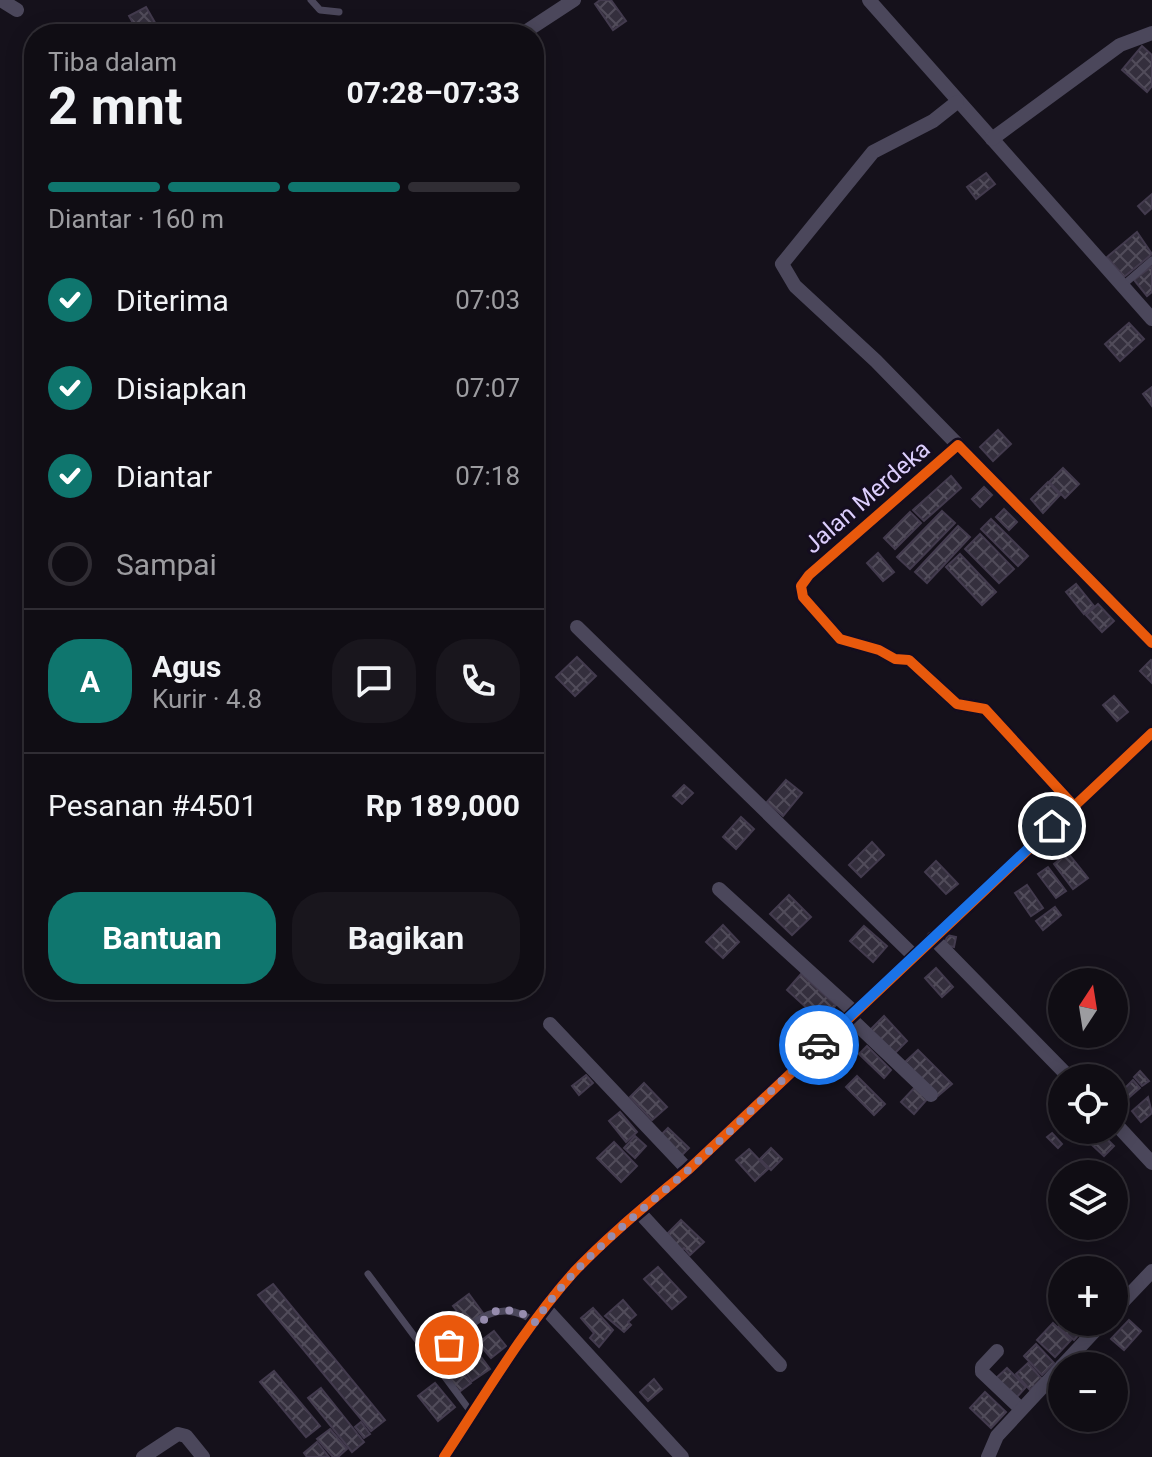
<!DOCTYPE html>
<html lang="id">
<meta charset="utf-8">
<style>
body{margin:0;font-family:Roboto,sans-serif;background:#19161d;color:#f1f3f6;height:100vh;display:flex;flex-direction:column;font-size:30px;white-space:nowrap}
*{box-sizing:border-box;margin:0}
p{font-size:26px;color:#9c9ca0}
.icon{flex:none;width:44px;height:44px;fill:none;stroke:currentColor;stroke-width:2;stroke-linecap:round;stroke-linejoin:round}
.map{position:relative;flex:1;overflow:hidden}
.details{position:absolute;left:24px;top:24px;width:520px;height:976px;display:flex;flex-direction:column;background:#100d14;border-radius:32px;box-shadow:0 4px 20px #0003,0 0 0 2px #302d34}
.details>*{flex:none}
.needle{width:52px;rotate:12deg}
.tools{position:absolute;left:1048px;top:968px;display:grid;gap:16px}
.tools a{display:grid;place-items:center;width:80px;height:80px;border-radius:50%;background:#100d14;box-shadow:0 4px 20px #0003,0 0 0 2px #302d34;font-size:40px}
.pin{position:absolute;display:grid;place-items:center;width:68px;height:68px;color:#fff;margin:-34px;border:4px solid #fff;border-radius:50%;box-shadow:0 2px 8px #0007}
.courier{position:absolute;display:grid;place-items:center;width:80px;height:80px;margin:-40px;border:6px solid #1a73e8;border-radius:50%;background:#fff;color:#222;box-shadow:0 2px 10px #0007}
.headline em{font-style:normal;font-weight:700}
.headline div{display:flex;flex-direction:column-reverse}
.headline{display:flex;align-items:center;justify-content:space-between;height:136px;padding:0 24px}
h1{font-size:52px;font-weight:700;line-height:60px}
.bar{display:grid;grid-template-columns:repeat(4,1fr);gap:12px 8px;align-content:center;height:96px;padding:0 24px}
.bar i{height:10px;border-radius:6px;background:#302d34}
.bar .current{background:#0f766e}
.bar p{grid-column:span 4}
.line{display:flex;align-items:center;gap:20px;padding:0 24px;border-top:2px solid #302d34}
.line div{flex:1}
.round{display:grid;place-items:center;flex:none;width:84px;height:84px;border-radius:32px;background:#19161d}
ol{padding:0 24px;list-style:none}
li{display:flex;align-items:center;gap:24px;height:88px}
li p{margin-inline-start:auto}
li .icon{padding:8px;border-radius:50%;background:#0f766e;color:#fff;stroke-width:4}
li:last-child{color:#9c9ca0}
li i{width:44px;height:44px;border:4px solid #302d34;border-radius:50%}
.button{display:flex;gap:16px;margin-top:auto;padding:16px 24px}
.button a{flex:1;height:92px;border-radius:32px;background:#0f766e;color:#fff;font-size:32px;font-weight:700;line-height:92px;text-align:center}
.button a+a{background:#19161d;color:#f1f3f6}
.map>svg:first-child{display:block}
.building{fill:url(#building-cross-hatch);stroke:#433b4e;stroke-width:2}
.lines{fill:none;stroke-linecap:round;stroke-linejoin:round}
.lane{stroke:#4b475b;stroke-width:7}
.street{stroke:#4b475b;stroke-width:14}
.cycleway-casing{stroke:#140d1f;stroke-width:15}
.cycleway{stroke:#e8590c;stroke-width:10}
.done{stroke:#968cae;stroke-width:8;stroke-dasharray:0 14.4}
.route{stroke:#1a73e8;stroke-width:10}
.labels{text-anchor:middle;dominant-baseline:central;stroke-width:6;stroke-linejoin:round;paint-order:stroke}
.street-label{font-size:24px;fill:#dccefd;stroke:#140d1f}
</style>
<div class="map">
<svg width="1152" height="1457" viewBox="0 0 1152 1457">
<defs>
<pattern id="building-cross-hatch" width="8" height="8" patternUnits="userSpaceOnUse" patternTransform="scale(2)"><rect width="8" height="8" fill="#342f3d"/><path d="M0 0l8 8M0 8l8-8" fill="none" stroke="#514c5a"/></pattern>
</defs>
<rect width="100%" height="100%" fill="#15111b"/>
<g class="building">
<path d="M600,0H611L626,21L613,30L595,4Z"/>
<path d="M146,7L157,26L139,34L129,16Z"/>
<path d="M1142,46L1152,55V86L1147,92L1122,70Z"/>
<path d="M986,173L995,184L976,199L967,187Z"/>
<path d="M1152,194V208L1145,214L1138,206Z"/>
<path d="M1137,232L1152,254L1124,277L1107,257Z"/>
<path d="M1152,266V292L1147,296L1134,280Z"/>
<path d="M1129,323L1144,339L1120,361L1105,344Z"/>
<path d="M1152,387V406L1143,394Z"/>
<path d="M998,430L1011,444L993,461L980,447Z"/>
<path d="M1063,468L1079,484L1065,498L1049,482Z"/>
<path d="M951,476L961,488L924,521L913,510Z"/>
<path d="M1048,482L1060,495L1043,513L1031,499Z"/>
<path d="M984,487L992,495L980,507L972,499Z"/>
<path d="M1004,509L1017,522L1009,530L996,517Z"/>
<path d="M942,511L955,523L910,569L897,557Z"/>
<path d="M910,512L921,523L895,549L884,538Z"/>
<path d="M991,519L1028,556L1018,566L981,529Z"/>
<path d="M958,526L970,537L927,583L915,572Z"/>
<path d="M980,534L1014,569L999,583L965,549Z"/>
<path d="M878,553L894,572L883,581L867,563Z"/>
<path d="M960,554L996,592L982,605L946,567Z"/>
<path d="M1076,584L1094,606L1084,614L1066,592Z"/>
<path d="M1098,604L1114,621L1102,632L1086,615Z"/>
<path d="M577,657L596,676L575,696L556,677Z"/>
<path d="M1151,660L1152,661V683L1140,671Z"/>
<path d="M1114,696L1128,712L1117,721L1103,705Z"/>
<path d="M786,780L802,793L783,816L767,802Z"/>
<path d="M684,785L693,793L682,804L673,796Z"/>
<path d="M741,817L754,829L736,849L723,837Z"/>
<path d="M872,842L884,855L861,877L849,865Z"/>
<path d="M1068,853L1088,878L1073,889L1054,864Z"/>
<path d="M936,861L958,884L946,894L925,872Z"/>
<path d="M1048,867L1066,891L1056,898L1038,874Z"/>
<path d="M1027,885L1043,908L1031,916L1015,893Z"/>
<path d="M789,895L811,917L792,935L770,914Z"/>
<path d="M1055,907L1061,915L1043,930L1036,921Z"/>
<path d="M723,925L739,942L723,958L706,942Z"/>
<path d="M864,926L887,946L873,962L850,941Z"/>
<path d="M947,935L956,937L954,947L945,945Z"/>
<path d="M936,968L953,987L942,997L925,978Z"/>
<path d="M801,974L836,1005L821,1021L787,990Z"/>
<path d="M884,1016L907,1041L894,1054L870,1030Z"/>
<path d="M867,1046L891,1070L884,1078L859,1054Z"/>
<path d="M918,1050L952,1084L938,1096L905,1062Z"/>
<path d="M1140,1071L1149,1081L1142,1086L1134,1077Z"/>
<path d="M586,1075L593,1083L579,1095L572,1086Z"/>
<path d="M857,1076L885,1104L874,1115L846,1087Z"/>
<path d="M1133,1080L1140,1088L1126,1100L1120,1093Z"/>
<path d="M644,1083L667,1107L652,1120L630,1097Z"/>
<path d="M917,1085L929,1097L914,1114L901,1102Z"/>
<path d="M1148,1097L1152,1113L1141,1122L1132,1111Z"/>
<path d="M620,1112L637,1132L626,1142L609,1121Z"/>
<path d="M1062,1126V1130H1076L1068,1139L1059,1130Z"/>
<path d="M668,1128L689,1148L679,1158L658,1138Z"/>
<path d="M1052,1133L1062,1144L1058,1148L1047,1137Z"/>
<path d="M1102,1134L1114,1146L1104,1156L1092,1145Z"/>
<path d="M635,1136L646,1146L635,1158L624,1148Z"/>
<path d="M614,1142L637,1166L621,1182L597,1158Z"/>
<path d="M771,1148L782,1159L771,1170L760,1159Z"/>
<path d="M749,1149L768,1169L755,1181L736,1160Z"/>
<path d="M681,1220L704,1242L690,1255L684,1248L680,1252L668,1233Z"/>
<path d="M658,1267L686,1297L672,1309L644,1279Z"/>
<path d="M273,1284L385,1420L371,1431L258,1295Z"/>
<path d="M469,1294L483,1313L468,1325L453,1306Z"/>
<path d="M623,1300L636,1315L628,1322L631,1325L624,1332L605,1316Z"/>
<path d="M593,1308L613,1330L599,1347L590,1338L594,1333L581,1318Z"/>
<path d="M1129,1320L1141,1331L1124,1350L1111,1339Z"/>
<path d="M1062,1322H1079L1085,1327L1074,1340L1058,1327Z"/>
<path d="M1053,1323L1071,1340L1055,1357L1037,1340Z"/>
<path d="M494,1331L506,1346L491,1358L478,1343Z"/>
<path d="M1036,1344L1054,1363L1042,1375L1024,1356Z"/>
<path d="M473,1346L490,1369L472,1381L456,1358Z"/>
<path d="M1028,1363L1042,1379L1030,1390L1016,1374Z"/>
<path d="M459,1367L471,1383L459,1392L447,1376Z"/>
<path d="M1007,1368L1026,1387L1015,1399L995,1379Z"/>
<path d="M274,1371L320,1426L306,1437L260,1382Z"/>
<path d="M654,1379L662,1389L648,1401L640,1392Z"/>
<path d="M435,1383L455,1407L438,1421L418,1396Z"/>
<path d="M321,1388L364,1442L352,1452L308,1398Z"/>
<path d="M985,1392L1006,1412L991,1428L970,1408Z"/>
<path d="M361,1422L370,1434L364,1438L355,1427Z"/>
<path d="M330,1429L347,1449L338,1457H333L317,1439Z"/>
<path d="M317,1442L329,1457H307L304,1453Z"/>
</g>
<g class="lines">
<g class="lane">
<path d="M311,0L320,10L339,12"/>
<path d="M1122,286L1152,260"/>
<path d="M368,1274L471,1412"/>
<path d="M432,1360C465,1332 492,1291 535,1322"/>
</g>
<g class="street">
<path d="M1,0L17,10"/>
<path d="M869,0L1152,319"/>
<path d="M522,34L574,0"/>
<path d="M957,102L933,121L873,152L782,264L795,286L876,361L958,445"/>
<path d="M992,139L1120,45L1152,33"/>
<path d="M577,627L914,956"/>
<path d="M1074,806L985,709L957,704L909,660L895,659L879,650L840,639L803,597L801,586L809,575L958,445L1152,643"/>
<path d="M719,889L854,1012"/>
<path d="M933,938L1070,1078"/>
<path d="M849,1017L931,1095"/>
<path d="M550,1024L688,1170"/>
<path d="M1114,1122L1152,1163"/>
<path d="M639,1212L780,1365"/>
<path d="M545,1308L682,1457"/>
<path d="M1114,1311L1152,1271"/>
<path d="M997,1351L982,1367V1372L1021,1409"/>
<path d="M1062,1366L1103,1322"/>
<path d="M143,1457L178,1434L186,1436L203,1457"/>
<path d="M444,1457C485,1395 524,1328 574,1272C609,1235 649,1203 688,1170L1152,733"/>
<path d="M988,1457L997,1436L1062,1366"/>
</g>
<defs>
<g id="cycleway">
<path d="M1074,806L985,709L957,704L909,660L895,659L879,650L840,639L803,597L801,586L809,575L958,445L1152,643"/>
<path d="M444,1457C485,1395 524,1328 574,1272C609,1235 649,1203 688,1170L1152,733"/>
</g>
</defs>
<use href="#cycleway" class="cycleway-casing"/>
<use href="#cycleway" class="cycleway"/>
</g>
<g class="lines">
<path class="done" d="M449,1345L499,1309L520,1312L535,1322C575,1262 632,1219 686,1172C731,1132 774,1087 819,1045"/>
<path class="route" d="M819,1045L1052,826"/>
</g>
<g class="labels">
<g class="street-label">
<text transform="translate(867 497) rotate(-41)">Jalan Merdeka</text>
</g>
</g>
</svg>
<div class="tools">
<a><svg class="needle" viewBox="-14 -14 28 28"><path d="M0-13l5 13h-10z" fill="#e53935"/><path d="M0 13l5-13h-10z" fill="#9c9ca0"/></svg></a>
<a><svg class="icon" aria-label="locate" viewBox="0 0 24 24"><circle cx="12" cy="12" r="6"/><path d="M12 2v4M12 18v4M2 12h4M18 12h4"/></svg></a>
<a><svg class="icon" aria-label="layers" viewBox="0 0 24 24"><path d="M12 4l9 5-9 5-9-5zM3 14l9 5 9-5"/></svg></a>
<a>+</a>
<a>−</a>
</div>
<div class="pin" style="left:449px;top:1345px;background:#ea580c"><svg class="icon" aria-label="bag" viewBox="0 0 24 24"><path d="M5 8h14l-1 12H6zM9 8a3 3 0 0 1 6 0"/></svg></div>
<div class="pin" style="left:1052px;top:826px;background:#1f2937"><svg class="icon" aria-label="home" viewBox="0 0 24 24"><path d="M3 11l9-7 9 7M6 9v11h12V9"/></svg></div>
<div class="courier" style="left:819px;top:1045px"><svg class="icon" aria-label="car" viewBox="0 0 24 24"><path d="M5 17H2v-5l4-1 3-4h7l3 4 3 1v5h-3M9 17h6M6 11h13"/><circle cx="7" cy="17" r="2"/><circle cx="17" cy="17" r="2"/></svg></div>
<section class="details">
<div class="headline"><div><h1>2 mnt</h1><p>Tiba dalam</p></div><em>07:28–07:33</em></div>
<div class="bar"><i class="current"></i><i class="current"></i><i class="current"></i><i></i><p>Diantar · 160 m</p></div>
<ol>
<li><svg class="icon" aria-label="check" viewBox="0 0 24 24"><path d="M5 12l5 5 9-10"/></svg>Diterima<p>07:03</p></li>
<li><svg class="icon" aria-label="check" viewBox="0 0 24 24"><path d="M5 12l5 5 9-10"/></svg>Disiapkan<p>07:07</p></li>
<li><svg class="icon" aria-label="check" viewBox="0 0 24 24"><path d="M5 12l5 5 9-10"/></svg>Diantar<p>07:18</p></li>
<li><i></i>Sampai</li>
</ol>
<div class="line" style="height:144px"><b class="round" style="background:#0f766e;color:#fff">A</b><div><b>Agus</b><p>Kurir · 4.8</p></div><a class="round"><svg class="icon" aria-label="chat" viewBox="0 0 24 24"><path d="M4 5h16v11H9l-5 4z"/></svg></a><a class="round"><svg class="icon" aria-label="phone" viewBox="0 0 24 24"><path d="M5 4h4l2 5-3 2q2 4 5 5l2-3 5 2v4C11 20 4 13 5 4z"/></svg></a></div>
<div class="line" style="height:104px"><div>Pesanan #4501</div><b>Rp 189,000</b></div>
<div class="button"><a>Bantuan</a><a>Bagikan</a></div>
</section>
</div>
